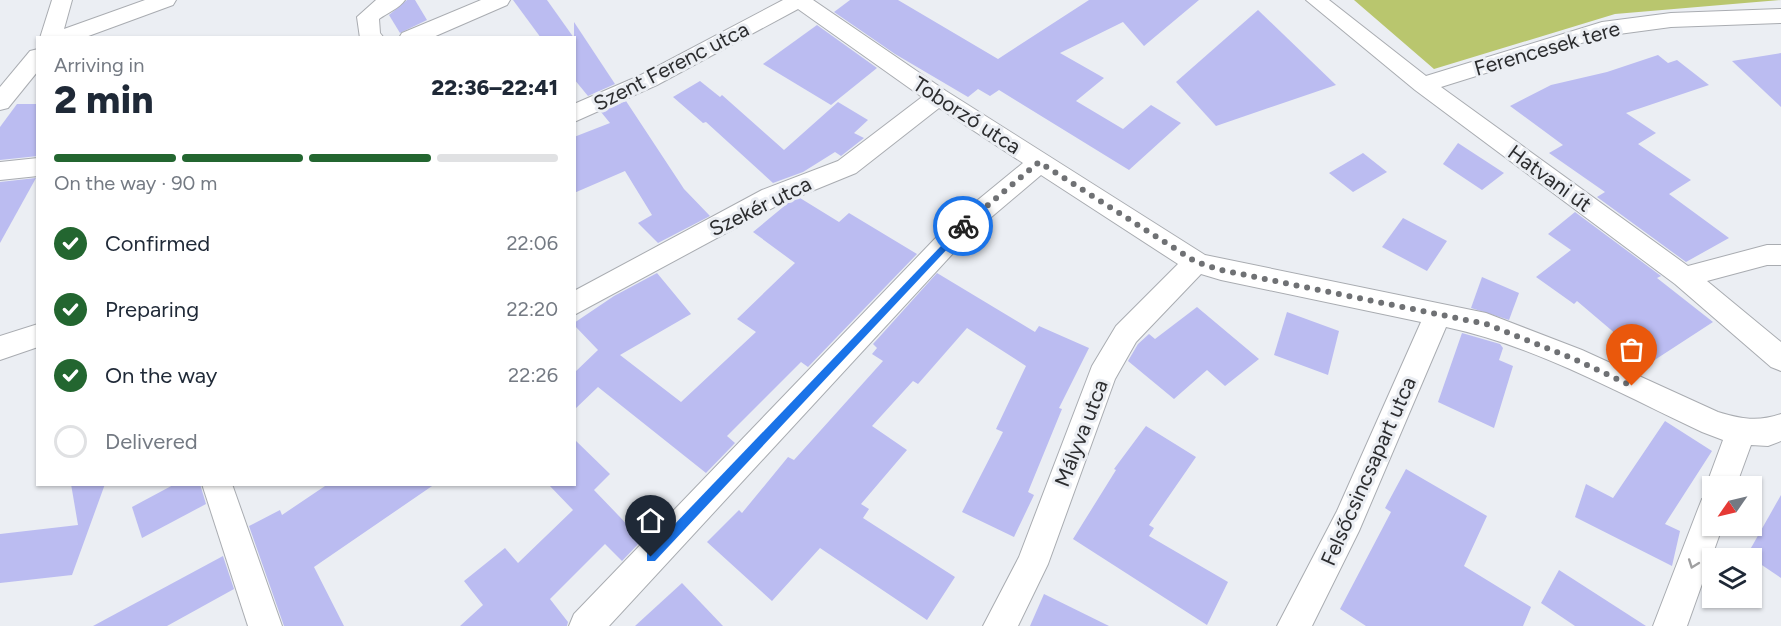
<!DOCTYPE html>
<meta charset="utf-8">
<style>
body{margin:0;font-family:Figtree,sans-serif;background:#f6f6f7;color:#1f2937;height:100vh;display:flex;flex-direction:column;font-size:22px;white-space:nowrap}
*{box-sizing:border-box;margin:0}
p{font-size:20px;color:#747a83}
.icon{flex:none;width:33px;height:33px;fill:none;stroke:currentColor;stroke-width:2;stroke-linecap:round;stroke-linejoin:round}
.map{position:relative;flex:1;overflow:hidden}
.sheet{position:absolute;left:36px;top:36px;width:540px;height:450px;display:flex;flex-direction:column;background:#fff;border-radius:0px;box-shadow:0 2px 4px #0004}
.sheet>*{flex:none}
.needle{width:39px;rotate:236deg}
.fabs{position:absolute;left:1702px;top:476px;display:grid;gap:12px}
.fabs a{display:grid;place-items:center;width:60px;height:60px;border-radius:0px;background:#fff;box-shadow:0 2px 4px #0004;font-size:30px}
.pin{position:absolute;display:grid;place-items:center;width:51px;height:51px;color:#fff;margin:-62px -26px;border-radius:50% 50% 50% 0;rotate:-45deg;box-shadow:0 0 6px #0007}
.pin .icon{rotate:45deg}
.courier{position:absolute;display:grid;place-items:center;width:60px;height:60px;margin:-30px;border:4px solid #1a73e8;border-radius:50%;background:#fff;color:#222;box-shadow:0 2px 8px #0007}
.overview em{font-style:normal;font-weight:800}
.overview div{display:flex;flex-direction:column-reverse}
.overview{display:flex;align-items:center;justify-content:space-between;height:102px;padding:0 18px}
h1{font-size:39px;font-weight:800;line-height:45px}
.bar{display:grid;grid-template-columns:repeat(4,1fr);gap:9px 6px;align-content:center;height:72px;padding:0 18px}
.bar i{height:8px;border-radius:4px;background:#e0e1e3}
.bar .active{background:#236630}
.bar p{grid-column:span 4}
ol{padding:0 18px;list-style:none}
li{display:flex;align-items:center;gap:18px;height:66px}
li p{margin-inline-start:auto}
li .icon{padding:6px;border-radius:50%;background:#236630;color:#fff;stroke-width:4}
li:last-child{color:#747a83}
li i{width:33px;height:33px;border:3px solid #e0e1e3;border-radius:50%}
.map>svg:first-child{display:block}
.green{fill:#b9c66e}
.building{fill:#bbbcf1}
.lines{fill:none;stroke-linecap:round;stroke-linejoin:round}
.minor-casing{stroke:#a9acb1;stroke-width:2}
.minor{fill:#fff;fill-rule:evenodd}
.oneway{stroke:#a0a0a1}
.route{fill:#1a73e8}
.done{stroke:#6f7174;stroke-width:6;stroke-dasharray:0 10.8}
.labels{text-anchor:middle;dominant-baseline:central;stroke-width:6;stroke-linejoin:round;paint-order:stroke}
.street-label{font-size:21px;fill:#2c2d2f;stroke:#ebeef3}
</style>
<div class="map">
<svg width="1781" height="626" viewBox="0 0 1781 626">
<rect width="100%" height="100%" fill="#ebeef3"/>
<path class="green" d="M1354,0H1781L1615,14L1434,69Z"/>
<g class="building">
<path d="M407,0H415L427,20L400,33L389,15Z"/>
<path d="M513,0H547L574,38H541Z"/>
<path d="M850,0H898L998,59L1089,0H1199L1144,46L1123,22L1060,53L1104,78L1076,101L1123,129L1151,105L1181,123L1129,170L999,90L990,96L978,89L968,97L895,54L834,12Z"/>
<path d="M1258,10L1336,85L1216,126L1176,82Z"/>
<path d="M574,22L615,84L588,96L574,79Z"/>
<path d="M817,25L877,68L831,105L763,64Z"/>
<path d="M1781,53V107L1732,61Z"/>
<path d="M1658,55L1668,63L1677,60L1709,85L1626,113L1656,133L1638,144L1691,180L1669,194L1729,238L1686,262L1597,197L1605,192L1549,153L1563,145L1510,106L1551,85L1607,72Z"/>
<path d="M700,81L720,97L722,95L784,150L838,102L868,120L854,133L864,138L841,156L835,152L803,172L773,183L706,122L703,123L673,97Z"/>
<path d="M626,101L684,189L710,216L658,243L638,223L652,215L625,171L574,193V137L610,123L601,112Z"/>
<path d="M17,104H38V156L0,160V127Z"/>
<path d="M1458,143L1504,173L1482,190L1443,164Z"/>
<path d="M1363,153L1387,172L1353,192L1329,173Z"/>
<path d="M36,178L0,243V182Z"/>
<path d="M800,198L839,222L849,213L917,254L808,367L801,362L727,436L735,443L706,473L598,387L574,410V373L598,350L574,325V323L614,296L657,273L691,314L620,355L681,402L756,332L737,319L795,263L753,232L788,203Z"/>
<path d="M1575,212L1661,276L1657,278L1713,322L1650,363L1577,301L1574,304L1536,277L1571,250L1548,234Z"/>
<path d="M1403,218L1447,241L1427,271L1382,247Z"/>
<path d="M937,273L1035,332L1039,326L1089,348L1059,408L1062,409L1028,492L1034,495L1014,537L962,512L1003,432L996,429L1026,366L967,328L918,384L913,381L872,426L907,450L861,504L869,509L863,518L955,577L927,620L820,548L772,601L707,542L739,510L742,513L788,457L794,460L883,361L872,354L877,348L873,344Z"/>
<path d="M1482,277L1519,293L1509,320L1471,308Z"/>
<path d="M1197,307L1259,359L1225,386L1207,370L1174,399L1128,361L1138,344L1149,334L1155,339Z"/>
<path d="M1287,312L1339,331L1328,375L1274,355Z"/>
<path d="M1462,333L1500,344L1503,348L1499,360L1513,366L1494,428L1438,402Z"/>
<path d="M1665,421L1712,451L1665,524L1680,531L1672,566L1575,517L1586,484L1613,498Z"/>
<path d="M1146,426L1196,457L1149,525L1154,528L1149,536L1228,582L1207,625L1073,539L1116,470L1114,469Z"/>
<path d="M574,439L610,474L594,490L642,540L622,561L605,544L550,599L568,622L567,626H460L483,605L464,581L505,548L518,563L573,510L548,484H574Z"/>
<path d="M1406,469L1487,516L1464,566L1531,607L1523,626H1366L1340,609L1391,512L1385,508Z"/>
<path d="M71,484H105L72,575L0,583V534L78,525Z"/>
<path d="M175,484H200L206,504L142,538L132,507Z"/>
<path d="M328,484H435L314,567L344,626H284L249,526L280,510L282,515Z"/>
<path d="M1781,495V578L1747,555Z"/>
<path d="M223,556L234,589L167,626H93Z"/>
<path d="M1559,570L1646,626H1575L1541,603Z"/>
<path d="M682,583L723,626H635Z"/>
<path d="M1044,594L1109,626H1030Z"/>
</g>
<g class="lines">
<defs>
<g id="minor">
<path d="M52,0H72L64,29L145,0H176L173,5L83,38H40Z"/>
<path d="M376,0H405C400,8 387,13 379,19L380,33L384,38H360L357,17Z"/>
<path d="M481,0H510L507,5L431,38H399L402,33Z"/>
<path d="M783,0H813L946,91L1205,255L1486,313L1582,350L1718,412C1741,419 1758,422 1781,414V441L1768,446L1751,445L1736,486H1713V525H1723L1687,626H1653L1698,509L1702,499L1710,496L1706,486L1723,440L1702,432C1619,393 1536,346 1446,327L1359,531L1312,626H1277L1337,511L1421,322L1221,280L1201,274L1136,342L1115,379L1048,564L1018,626H983L1019,557L1092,366L1116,326L1178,264L1041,175L969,236L609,626H569L574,614L951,222L1023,163L939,108L856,173L780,204L574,315V291L762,190L838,161L922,97L798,9L657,85L574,122V104L641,75Z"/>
<path d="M1306,0H1329L1426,76L1602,22L1671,13L1781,9V23L1671,27L1604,36L1441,87L1688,266L1767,245H1781V265H1767L1707,281L1781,342V371L1771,367L1675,284L1415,90Z"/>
<path d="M38,49V71L8,108L0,110V87L30,51Z"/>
<path d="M38,158V176L0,180V162Z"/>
<path d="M38,324V347L0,360V336Z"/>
<path d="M202,484H232L282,626H248Z"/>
</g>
</defs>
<use href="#minor" class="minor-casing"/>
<use href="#minor" class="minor"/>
</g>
<defs><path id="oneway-chevron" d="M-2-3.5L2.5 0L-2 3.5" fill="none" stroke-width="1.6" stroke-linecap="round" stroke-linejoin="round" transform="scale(1.5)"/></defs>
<use class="oneway" href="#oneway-chevron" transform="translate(1693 564) rotate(110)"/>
<path class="route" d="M963,223L967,226L966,229L655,561H647V553Z"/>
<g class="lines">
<path class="done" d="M963,226L1039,162L1196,262L1221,270L1486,324L1572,358L1632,386"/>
</g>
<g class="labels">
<g class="street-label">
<text transform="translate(1547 48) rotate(-16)">Ferencesek tere</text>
<text transform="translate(671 66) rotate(-27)">Szent Ferenc utca</text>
<text transform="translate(967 115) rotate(33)">Toborzó utca</text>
<text transform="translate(1550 178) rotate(36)">Hatvani út</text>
<text transform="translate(760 206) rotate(-26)">Szekér utca</text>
<text transform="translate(1081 433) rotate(-69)">Mályva utca</text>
<text transform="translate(1368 471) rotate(-66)">Felsőcsincsapart utca</text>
</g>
</g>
</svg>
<div class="fabs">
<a><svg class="needle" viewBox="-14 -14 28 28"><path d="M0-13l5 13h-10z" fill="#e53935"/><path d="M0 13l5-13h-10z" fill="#747a83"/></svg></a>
<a><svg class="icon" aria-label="layers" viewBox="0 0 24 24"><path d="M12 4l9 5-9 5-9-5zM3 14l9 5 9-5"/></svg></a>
</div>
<div class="pin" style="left:1632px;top:386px;background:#ea580c"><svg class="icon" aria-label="bag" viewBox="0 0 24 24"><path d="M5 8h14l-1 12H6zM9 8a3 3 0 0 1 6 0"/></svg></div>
<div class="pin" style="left:651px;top:557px;background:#1f2937"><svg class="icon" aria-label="home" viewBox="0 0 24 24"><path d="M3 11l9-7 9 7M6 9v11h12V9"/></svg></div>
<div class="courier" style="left:963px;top:226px"><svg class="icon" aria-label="bike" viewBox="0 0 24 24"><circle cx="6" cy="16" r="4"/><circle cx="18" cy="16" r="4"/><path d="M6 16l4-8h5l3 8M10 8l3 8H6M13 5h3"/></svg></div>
<section class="sheet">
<div class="overview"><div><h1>2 min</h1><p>Arriving in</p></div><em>22:36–22:41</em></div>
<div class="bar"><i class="active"></i><i class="active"></i><i class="active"></i><i></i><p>On the way · 90 m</p></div>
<ol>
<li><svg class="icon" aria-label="check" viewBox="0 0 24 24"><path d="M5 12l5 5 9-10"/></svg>Confirmed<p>22:06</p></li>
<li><svg class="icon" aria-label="check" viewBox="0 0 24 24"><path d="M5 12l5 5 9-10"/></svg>Preparing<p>22:20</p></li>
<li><svg class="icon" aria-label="check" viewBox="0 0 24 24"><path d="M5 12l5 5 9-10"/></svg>On the way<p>22:26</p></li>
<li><i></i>Delivered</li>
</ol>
</section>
</div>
